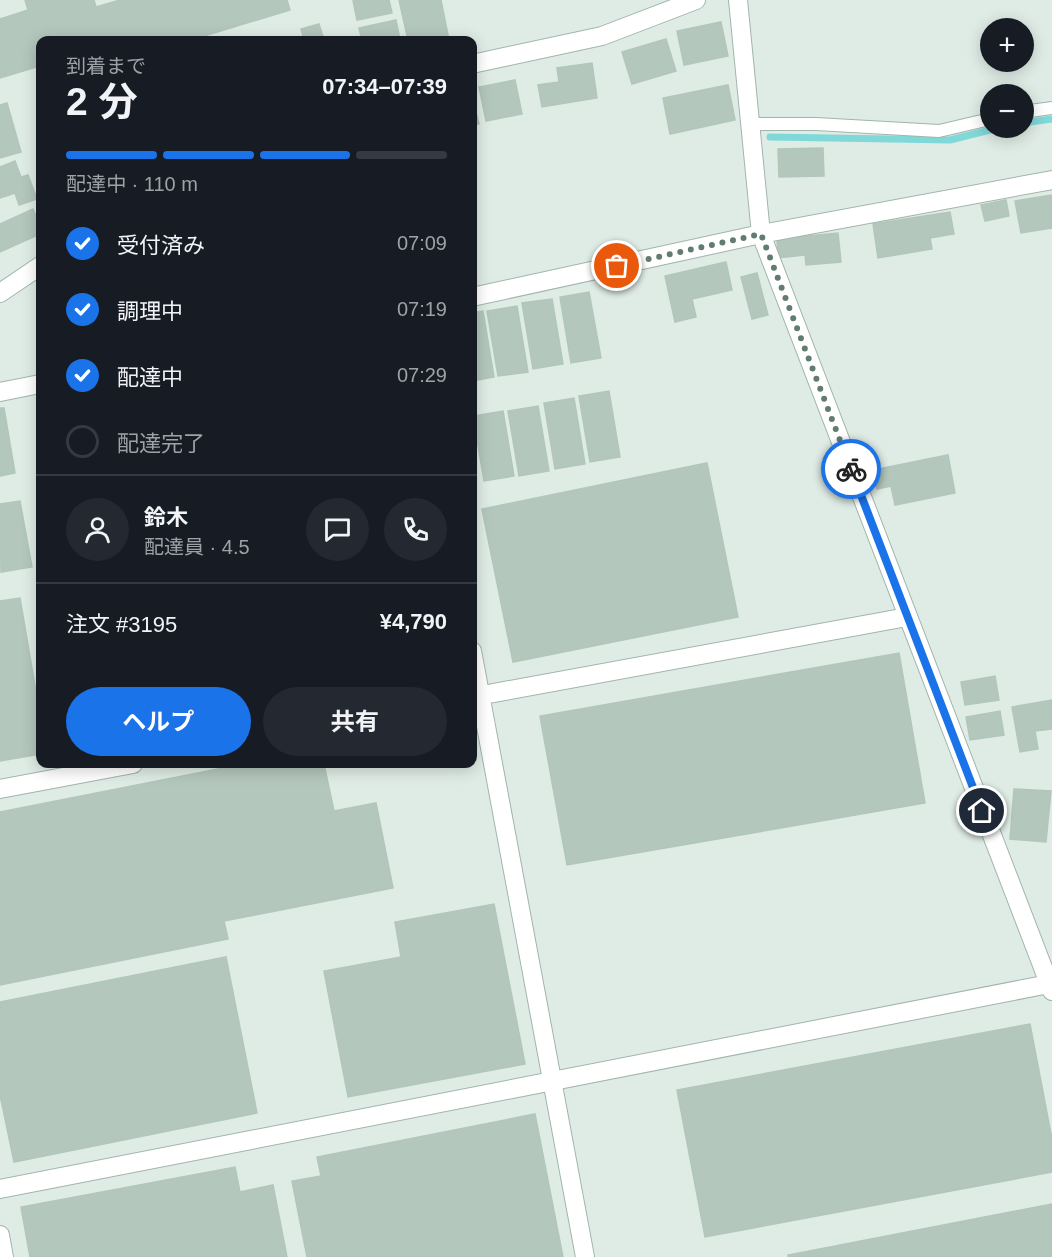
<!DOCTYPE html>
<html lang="ja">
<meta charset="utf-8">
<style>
body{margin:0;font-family:Helvetica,"Noto Sans JP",sans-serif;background:#242831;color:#f1f3f6;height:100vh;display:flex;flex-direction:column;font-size:22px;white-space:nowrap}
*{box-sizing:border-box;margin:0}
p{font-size:20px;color:#9ea1a6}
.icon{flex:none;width:33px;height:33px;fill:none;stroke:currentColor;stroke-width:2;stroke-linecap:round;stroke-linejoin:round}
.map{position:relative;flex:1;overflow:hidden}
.side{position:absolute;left:36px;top:36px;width:441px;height:732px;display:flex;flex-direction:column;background:#171b24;border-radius:12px;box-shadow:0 3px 15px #0003}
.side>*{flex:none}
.controls{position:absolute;left:980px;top:18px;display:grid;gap:12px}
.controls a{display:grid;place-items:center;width:54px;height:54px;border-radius:50%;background:#171b24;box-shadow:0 3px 15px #0003;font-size:30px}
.pin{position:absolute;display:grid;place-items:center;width:51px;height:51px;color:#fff;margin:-26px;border:3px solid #fff;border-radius:50%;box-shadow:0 2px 6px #0007}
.courier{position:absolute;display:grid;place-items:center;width:60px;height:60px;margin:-30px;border:4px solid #1a73e8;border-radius:50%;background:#fff;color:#222;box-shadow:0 2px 8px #0007}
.summary em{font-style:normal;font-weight:700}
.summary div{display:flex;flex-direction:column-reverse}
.summary{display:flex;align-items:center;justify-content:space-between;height:102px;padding:0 30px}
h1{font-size:39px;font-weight:700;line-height:45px}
.bar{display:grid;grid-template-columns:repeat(4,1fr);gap:9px 6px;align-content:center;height:72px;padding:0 30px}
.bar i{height:8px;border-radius:4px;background:#363941}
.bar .selected{background:#1a73e8}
.bar p{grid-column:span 4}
.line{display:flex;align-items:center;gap:15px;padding:0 30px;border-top:2px solid #363941}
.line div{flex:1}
.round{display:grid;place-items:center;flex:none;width:63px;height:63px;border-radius:32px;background:#242831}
ol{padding:0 30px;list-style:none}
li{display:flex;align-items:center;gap:18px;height:66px}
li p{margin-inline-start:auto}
li .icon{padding:6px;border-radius:50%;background:#1a73e8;color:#fff;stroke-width:4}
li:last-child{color:#9ea1a6}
li i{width:33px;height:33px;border:3px solid #363941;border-radius:50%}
.action{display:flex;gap:12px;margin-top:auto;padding:12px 30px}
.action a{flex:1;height:69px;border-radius:36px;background:#1a73e8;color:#fff;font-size:24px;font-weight:700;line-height:69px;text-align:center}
.action a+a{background:#242831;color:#f1f3f6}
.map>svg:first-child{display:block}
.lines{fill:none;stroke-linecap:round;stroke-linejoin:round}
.stream{stroke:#80d8d9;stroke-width:7}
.building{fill:#b4c7bd;stroke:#b1c7ba;stroke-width:1.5}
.service-casing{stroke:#a1b5ab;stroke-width:14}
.minor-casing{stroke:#a1b5ab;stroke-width:20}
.service{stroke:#fff;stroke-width:12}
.minor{stroke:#fff;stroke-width:18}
.done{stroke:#627c70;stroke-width:6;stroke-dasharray:0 10.8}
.route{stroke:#1a73e8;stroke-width:8}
</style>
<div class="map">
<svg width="1052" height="1257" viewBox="0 0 1052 1257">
<rect width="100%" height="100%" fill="#dfece5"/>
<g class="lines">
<g class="stream">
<path d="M1023,123L1052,119"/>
<path d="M770,137L950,140L998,128"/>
</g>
</g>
<g class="building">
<path d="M25,0H94L96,7L120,0H287L290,10L191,40H40V66L0,78V19L28,10Z"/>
<path d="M353,0H389L392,13L357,20Z"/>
<path d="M399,0H441L449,40H408Z"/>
<path d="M396,20L400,40H362L359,28Z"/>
<path d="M721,22L728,56L684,65L677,31Z"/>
<path d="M319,24L324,40H304L301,29Z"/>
<path d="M666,39L676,71L632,84L622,52Z"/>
<path d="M592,63L597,98L542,107L538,85L559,82L557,68Z"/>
<path d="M515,80L522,114L486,121L479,87Z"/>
<path d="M728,85L735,120L670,134L663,98Z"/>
<path d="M472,97L479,124L472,125Z"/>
<path d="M7,103L21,152L0,158V105Z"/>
<path d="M823,148L824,176L779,177L778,149Z"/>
<path d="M15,161L21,177L28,175L37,199L19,205L15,193L0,198V167Z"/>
<path d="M1052,195V228L1021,233L1015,201Z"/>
<path d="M1006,200L1009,216L985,221L981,205Z"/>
<path d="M33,209L40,226V234L0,252V224Z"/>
<path d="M950,212L954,234L930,238L932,249L878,258L873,224Z"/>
<path d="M838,233L841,262L806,265L805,255L778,258L777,239Z"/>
<path d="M726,262L732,290L692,299L696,317L675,322L665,276Z"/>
<path d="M757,273L768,315L752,319L741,277Z"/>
<path d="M589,292L601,358L571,363L560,297Z"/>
<path d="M552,299L563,364L533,369L522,303Z"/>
<path d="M517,306L528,372L498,376L487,311Z"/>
<path d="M483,311L494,377L472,381V313Z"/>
<path d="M609,391L620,457L590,462L579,396Z"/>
<path d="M574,398L585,464L555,469L544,403Z"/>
<path d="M538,406L549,471L519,476L508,411Z"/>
<path d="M0,408H4L15,473L0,476Z"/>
<path d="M503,411L514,476L484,481L473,416Z"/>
<path d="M948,455L955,493L895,505L891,486L877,489L873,470Z"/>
<path d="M707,463L738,617L513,662L482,509Z"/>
<path d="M20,501L32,567L1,572L0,504Z"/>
<path d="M20,598L40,715V754L0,761V601Z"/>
<path d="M899,653L925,803L567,865L540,716Z"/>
<path d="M995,676L999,700L965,705L961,682Z"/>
<path d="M1052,700V729L1035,731L1038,749L1020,752L1012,707Z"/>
<path d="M1000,711L1004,735L970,740L966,717Z"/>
<path d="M243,764H324L334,811L376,803L393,888L224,921L228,939L0,985V812Z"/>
<path d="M1014,789L1051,791L1046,842L1010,839Z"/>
<path d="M494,904L525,1064L348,1097L324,971L401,957L395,922Z"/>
<path d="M226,957L257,1113L14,1162L0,1095V1002Z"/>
<path d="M1030,1024L1052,1139V1172L705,1237L677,1090Z"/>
<path d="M535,1114L563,1257H307L292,1181L321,1176L317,1157Z"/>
<path d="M235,1167L240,1192L273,1185L287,1257H30L21,1207Z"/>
<path d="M1052,1204V1257H788V1255Z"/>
</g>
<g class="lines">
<defs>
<g id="service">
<path d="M1023,112L1052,108"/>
<path d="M750,124H816L939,131L990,119"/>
</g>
<g id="minor">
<path d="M738,0L761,234L1052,991"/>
<path d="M472,64L602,36L696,0"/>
<path d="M0,293L40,266"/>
<path d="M472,297L761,234L1052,180"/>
<path d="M0,392L40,384"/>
<path d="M472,651L585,1257"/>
<path d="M472,697L907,617"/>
<path d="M0,789L133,764"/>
<path d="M0,1189L1049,984"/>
<path d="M0,1235L4,1257"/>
</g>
</defs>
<use href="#service" class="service-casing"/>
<use href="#minor" class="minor-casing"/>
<use href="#service" class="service"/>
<use href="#minor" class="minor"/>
</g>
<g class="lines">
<path class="done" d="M617,266L761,234L851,469"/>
<path class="route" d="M851,469L982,811"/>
</g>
</svg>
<div class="controls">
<a>+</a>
<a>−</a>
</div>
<div class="pin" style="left:617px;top:266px;background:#ea580c"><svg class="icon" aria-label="bag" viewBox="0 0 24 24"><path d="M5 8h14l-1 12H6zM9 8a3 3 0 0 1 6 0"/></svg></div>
<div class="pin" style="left:982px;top:811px;background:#1f2937"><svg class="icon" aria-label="home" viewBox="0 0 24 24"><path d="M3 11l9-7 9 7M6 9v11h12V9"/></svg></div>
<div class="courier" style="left:851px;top:469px"><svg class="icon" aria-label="bike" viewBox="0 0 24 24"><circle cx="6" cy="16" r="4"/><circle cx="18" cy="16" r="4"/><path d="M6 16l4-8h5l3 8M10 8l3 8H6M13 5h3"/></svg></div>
<section class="side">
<div class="summary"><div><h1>2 分</h1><p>到着まで</p></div><em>07:34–07:39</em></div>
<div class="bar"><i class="selected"></i><i class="selected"></i><i class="selected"></i><i></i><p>配達中 · 110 m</p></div>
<ol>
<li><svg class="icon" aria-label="check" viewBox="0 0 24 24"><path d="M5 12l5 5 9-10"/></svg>受付済み<p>07:09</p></li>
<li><svg class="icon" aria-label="check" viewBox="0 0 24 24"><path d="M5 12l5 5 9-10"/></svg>調理中<p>07:19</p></li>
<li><svg class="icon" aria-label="check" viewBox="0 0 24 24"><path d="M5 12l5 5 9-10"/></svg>配達中<p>07:29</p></li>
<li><i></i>配達完了</li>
</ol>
<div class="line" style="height:108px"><a class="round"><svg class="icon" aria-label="person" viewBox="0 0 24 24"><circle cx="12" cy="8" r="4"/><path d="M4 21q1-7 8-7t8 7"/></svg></a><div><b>鈴木</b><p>配達員 · 4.5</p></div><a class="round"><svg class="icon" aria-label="chat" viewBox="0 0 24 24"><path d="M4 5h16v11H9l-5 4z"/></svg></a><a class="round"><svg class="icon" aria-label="phone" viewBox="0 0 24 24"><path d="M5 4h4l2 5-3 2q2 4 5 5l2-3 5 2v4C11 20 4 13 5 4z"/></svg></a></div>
<div class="line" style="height:78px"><div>注文 #3195</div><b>¥4,790</b></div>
<div class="action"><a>ヘルプ</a><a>共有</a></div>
</section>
</div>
